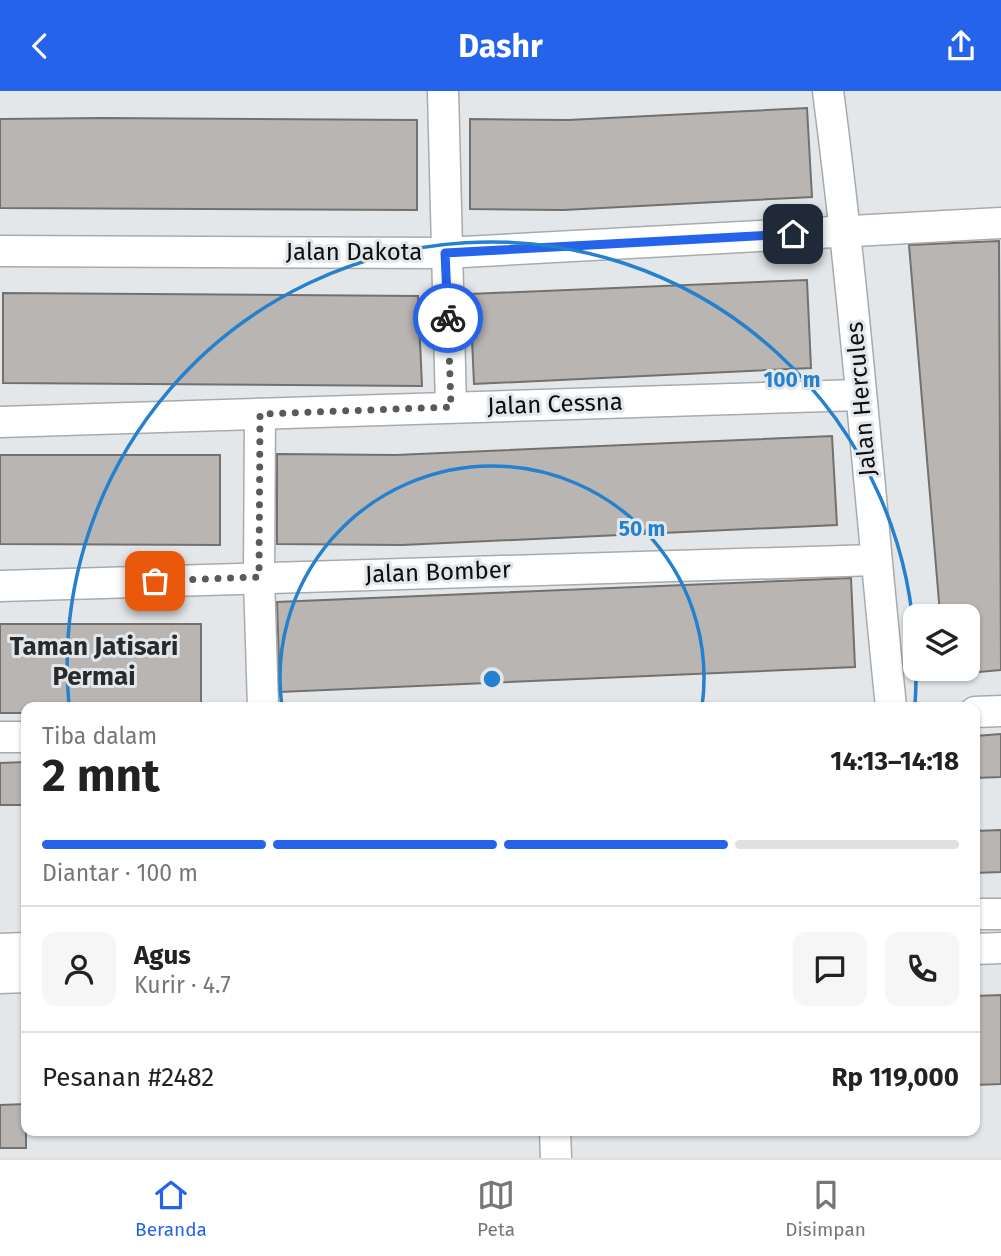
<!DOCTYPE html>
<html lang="id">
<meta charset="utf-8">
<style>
body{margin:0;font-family:"Fira Sans",sans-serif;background:#f6f6f6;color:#222;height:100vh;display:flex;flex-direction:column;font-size:26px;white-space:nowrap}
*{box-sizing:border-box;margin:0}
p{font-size:23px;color:#767676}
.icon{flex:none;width:38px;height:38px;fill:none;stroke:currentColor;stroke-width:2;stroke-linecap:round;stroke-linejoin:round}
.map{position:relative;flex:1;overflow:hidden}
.details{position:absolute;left:21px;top:611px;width:959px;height:434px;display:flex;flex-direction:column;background:#fff;border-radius:14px;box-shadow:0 2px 5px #0004}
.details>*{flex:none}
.fabs{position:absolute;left:903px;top:513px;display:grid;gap:14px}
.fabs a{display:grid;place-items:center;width:77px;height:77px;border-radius:14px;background:#fff;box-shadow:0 2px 5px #0004;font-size:35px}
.pin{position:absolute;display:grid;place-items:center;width:60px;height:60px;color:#fff;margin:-30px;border-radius:14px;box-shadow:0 4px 10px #0006}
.courier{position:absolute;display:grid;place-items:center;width:70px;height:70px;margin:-35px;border:5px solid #2563eb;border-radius:50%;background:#fff;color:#222;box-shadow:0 2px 9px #0007}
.head em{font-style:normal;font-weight:700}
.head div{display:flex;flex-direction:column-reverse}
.head{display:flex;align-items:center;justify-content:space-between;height:119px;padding:0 21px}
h1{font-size:46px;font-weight:700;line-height:52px}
.bar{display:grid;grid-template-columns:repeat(4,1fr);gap:10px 7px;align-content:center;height:84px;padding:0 21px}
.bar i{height:9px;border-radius:5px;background:#e0e0e0}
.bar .selected{background:#2563eb}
.bar p{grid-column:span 4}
.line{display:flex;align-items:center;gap:18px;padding:0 21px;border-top:2px solid #e0e0e0}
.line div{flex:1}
.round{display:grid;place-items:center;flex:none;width:74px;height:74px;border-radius:14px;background:#f6f6f6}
header{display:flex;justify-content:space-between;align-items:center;height:91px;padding:0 21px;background:#2563eb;color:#fff;font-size:32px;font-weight:700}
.dock{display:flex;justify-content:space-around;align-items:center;height:98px;border-top:2px solid #e0e0e0;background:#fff;font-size:19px;color:#767676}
.dock a{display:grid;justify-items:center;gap:4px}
.dock .selected{color:#2563eb}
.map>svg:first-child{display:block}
.building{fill:#b9b5b2;stroke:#73706d;stroke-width:2}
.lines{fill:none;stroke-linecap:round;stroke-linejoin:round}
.street-casing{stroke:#a8abae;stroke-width:33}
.street{stroke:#fff;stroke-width:30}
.done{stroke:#585a5c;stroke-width:7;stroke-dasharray:0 12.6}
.route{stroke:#2563eb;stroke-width:9}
.ring{fill:none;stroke:#2581cd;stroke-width:3.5}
.labels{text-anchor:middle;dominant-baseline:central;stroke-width:6;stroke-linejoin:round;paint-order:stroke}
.street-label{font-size:24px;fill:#0d0e10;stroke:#e3e7ea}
.neighbourhood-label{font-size:26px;font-weight:bold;fill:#282b2e;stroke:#e3e7ea}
.centre{fill:#2581cd;stroke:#e3e7ea;stroke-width:3.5}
.ring-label{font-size:21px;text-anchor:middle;font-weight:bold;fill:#2581cd;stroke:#e3e7ea;stroke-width:6;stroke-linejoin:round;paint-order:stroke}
</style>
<header><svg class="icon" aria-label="back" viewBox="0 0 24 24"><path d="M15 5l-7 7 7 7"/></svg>Dashr<svg class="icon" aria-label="share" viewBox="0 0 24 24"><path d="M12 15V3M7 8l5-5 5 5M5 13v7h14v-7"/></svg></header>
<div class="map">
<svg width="1001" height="1067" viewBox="0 0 1001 1067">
<rect width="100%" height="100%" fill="#e3e7ea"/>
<g class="building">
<path d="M807,17L812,106L564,119L470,118V28L568,29Z"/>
<path d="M102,27L417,29V119L0,117V28Z"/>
<path d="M999,150L1001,579L968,582V525H941L939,511L909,154Z"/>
<path d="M807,189L811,277L474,293L470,203Z"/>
<path d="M3,202L418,205L422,295L3,292Z"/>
<path d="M832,345L837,434L402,454L277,453V363L396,364Z"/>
<path d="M0,364H220V454L0,453Z"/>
<path d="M851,487L855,576L280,601L277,511Z"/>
<path d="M0,533H201V616H26V622H0Z"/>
<path d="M1001,643V686L975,687V645Z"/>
<path d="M26,671V714H0V672Z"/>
<path d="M1001,739V781L975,782V740Z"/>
<path d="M1001,904V993L975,994V905Z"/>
<path d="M26,1013V1057H0V1014Z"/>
</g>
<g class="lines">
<defs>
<g id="street">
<path d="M443,0L451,316"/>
<path d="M828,0C855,205 870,411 891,616"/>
<path d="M0,160L445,162L1001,132"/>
<path d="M260,323L259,487L263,616"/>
<path d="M0,331L859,304"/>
<path d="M0,495L876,469"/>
<path d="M975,621L1001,620"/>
<path d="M0,646H26"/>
<path d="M975,823H1001"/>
<path d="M0,858L26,857"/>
<path d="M975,858L1001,857"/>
<path d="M0,887L26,886"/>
<path d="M555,1040L556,1067"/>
</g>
</defs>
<use href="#street" class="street-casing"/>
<use href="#street" class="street"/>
</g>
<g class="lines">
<path class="done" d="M155,490L259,486L260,323L451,316L448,227"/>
<path class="route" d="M448,227L445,162L793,143"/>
</g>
<g class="ring">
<path d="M282 616A212 212 0 1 1 702 616"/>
<path d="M69 614A424 424 0 1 1 915 562M916 581A424 424 0 0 1 915 614"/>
</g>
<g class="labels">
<g class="street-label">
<text x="354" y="161">Jalan Dakota</text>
<text transform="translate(861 308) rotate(-95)">Jalan Hercules</text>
<text transform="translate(555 313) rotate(-2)">Jalan Cessna</text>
<text transform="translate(438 481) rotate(-2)">Jalan Bomber</text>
</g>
<g class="neighbourhood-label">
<text x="94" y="555">Taman Jatisari<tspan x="94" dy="30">Permai</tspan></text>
</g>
</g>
<circle cx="492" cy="588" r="10" class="centre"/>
<g class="ring-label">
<text x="792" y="296">100 m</text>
<text x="642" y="445">50 m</text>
</g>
</svg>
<div class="fabs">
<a><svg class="icon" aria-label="layers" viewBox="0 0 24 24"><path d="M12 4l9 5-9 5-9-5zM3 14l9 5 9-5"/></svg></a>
</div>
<div class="pin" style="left:155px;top:490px;background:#ea580c"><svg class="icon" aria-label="bag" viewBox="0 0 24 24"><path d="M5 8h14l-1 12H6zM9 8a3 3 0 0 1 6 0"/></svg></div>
<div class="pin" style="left:793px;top:143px;background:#1f2937"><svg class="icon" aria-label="home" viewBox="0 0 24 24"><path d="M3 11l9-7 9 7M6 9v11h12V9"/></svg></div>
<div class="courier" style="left:448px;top:227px"><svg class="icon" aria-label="bike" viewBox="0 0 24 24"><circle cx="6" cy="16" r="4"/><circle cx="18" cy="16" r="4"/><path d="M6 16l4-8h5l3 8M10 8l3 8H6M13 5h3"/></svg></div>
<section class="details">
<div class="head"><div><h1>2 mnt</h1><p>Tiba dalam</p></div><em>14:13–14:18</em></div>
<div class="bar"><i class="selected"></i><i class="selected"></i><i class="selected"></i><i></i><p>Diantar · 100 m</p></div>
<div class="line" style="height:126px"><a class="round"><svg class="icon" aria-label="person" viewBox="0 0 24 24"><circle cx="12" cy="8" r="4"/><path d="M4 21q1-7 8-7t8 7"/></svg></a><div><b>Agus</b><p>Kurir · 4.7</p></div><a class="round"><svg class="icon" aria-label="chat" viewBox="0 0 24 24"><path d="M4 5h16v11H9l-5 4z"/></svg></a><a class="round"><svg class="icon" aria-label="phone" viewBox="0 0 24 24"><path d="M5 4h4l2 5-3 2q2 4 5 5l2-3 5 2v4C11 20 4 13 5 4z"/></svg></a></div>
<div class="line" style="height:91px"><div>Pesanan #2482</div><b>Rp 119,000</b></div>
</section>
</div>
<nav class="dock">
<a class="selected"><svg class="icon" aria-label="home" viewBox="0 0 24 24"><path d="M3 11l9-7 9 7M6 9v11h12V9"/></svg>Beranda</a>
<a><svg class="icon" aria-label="map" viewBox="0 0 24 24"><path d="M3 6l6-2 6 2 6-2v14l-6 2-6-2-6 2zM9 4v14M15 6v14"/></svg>Peta</a>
<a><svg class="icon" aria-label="saved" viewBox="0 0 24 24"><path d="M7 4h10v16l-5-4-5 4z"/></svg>Disimpan</a>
</nav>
